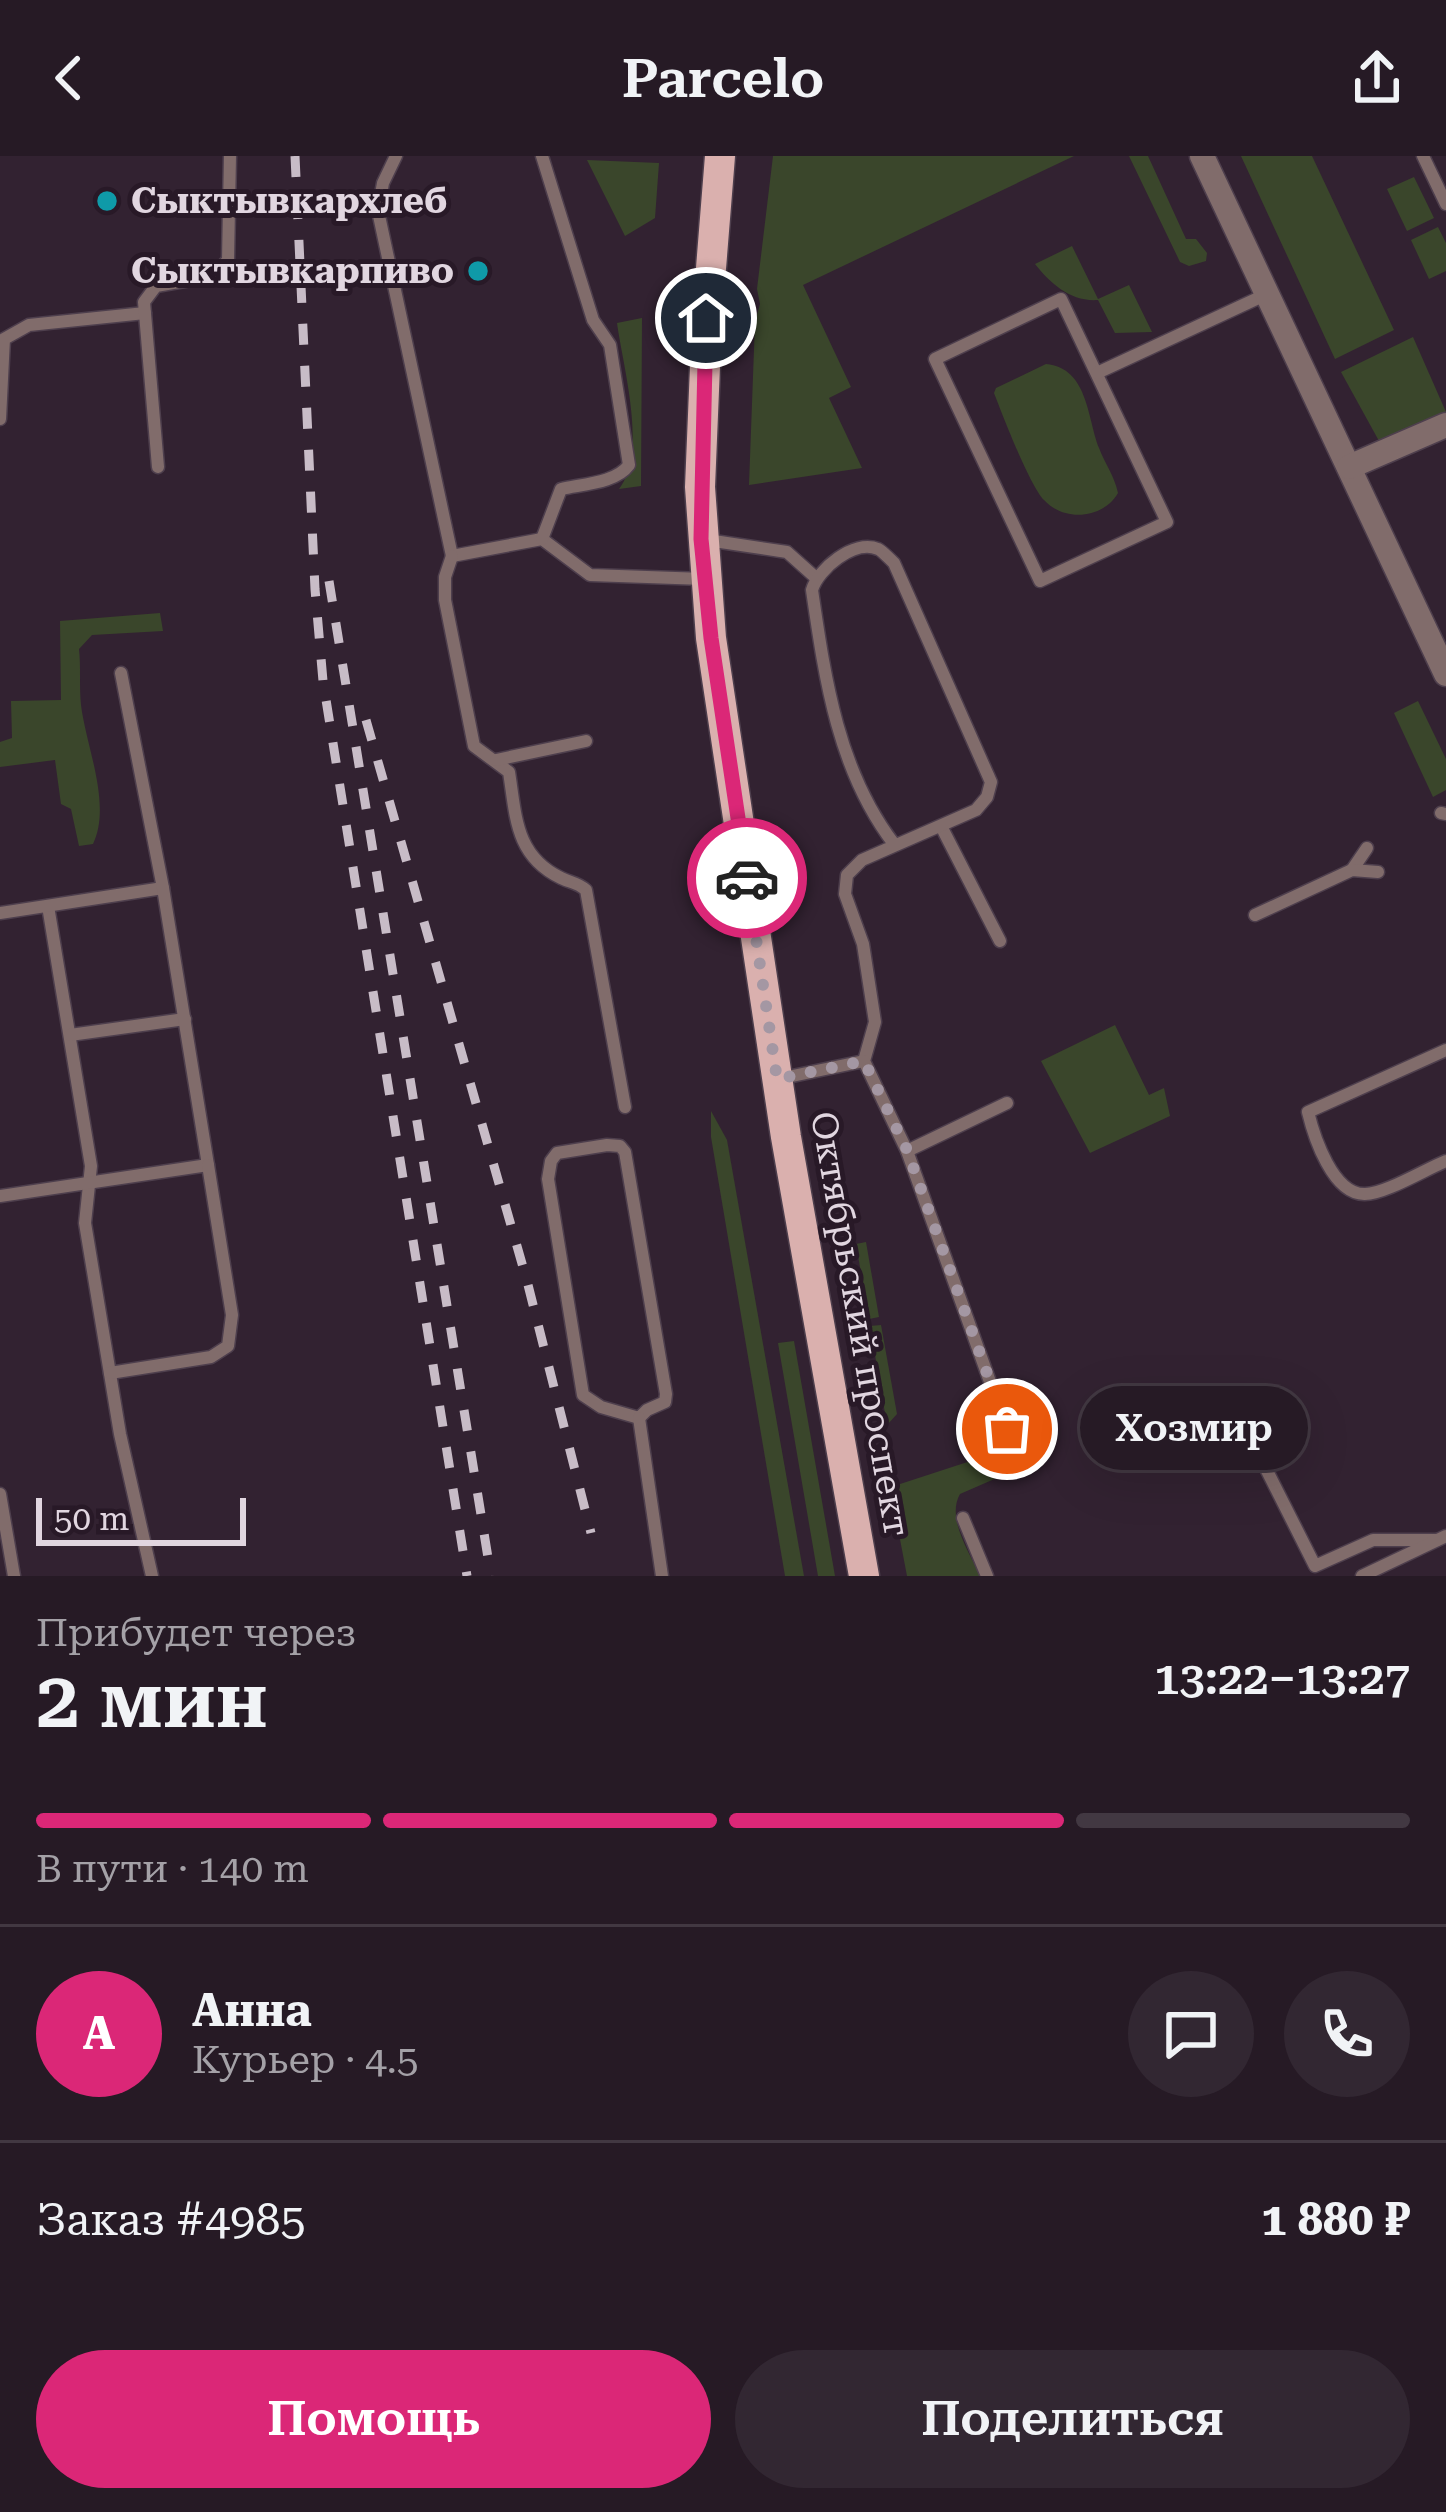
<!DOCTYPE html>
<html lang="ru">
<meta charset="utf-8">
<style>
body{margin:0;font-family:"Roboto Serif",serif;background:#322732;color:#f1f3f6;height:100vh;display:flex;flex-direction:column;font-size:45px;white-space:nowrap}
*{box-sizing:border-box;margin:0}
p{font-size:39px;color:#a4a1a7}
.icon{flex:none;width:66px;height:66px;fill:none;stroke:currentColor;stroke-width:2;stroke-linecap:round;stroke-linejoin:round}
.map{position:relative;height:1420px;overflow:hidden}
.sheet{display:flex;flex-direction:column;background:#261a25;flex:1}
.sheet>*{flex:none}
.scale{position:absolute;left:36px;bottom:30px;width:210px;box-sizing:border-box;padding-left:12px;border:6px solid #e1d6e0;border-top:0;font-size:33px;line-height:42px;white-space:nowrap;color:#e1d6e0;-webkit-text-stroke:9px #281927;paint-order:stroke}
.pin{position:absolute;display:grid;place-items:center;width:102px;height:102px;color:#fff;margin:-51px;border:6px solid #fff;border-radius:50%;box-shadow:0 3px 12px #0007}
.courier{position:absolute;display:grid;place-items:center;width:120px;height:120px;margin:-60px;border:9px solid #db2777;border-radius:50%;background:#fff;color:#222;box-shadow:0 3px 15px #0007}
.bubble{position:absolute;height:84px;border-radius:42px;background:#261a25;box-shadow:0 12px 48px #0002,0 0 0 3px #423842;font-size:39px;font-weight:600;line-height:84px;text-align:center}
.summary em{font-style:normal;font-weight:600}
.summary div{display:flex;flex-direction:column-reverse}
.summary{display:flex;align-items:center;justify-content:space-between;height:204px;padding:0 36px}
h1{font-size:78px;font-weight:600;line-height:90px}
.bar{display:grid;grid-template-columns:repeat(4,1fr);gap:18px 12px;align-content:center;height:144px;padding:0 36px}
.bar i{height:15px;border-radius:9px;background:#423842}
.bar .active{background:#db2777}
.bar p{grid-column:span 4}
.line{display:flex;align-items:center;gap:30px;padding:0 36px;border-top:3px solid #423842}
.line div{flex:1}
.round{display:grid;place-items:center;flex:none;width:126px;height:126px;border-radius:63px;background:#322732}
.button{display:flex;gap:24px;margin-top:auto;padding:24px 36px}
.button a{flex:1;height:138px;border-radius:72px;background:#db2777;color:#fff;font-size:48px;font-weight:600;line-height:138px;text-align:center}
.button a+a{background:#322732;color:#f1f3f6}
header{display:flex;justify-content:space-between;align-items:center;height:156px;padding:0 36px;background:#261a25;font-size:54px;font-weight:600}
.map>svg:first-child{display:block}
.green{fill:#3a462b}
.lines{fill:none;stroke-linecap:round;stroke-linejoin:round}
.service-casing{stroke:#4e3f4d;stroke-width:15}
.minor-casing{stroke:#4e3f4d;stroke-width:27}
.primary-casing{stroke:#4e3f4d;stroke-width:33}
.service{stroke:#816c6b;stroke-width:12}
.minor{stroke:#816c6b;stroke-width:24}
.primary{stroke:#dab0ae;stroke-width:30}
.rail{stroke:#c8bcc7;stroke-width:9;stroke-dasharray:21 21;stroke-linecap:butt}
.done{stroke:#a497a3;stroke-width:12;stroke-dasharray:0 21.6}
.route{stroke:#db2777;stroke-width:15}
.culture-dot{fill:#0f9aa8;stroke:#281927;stroke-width:4.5}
.labels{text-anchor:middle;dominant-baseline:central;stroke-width:10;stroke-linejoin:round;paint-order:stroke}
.poi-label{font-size:36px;font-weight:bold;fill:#e1d6e0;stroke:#281927;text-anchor:start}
.street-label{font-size:36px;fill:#e1d6e0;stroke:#281927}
</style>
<header><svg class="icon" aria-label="back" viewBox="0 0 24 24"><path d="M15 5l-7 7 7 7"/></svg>Parcelo<svg class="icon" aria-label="share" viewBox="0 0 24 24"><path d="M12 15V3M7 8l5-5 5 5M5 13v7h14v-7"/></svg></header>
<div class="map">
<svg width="1446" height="1420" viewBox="0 0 1446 1420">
<rect width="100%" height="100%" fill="#322231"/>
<g class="green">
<path d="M773,0H1074L803,129L851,231L829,242L862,312L749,329L755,166L760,148L757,133Z"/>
<path d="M1129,0H1148L1186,83H1196L1207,97L1206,105L1189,110L1180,106Z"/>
<path d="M1241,0H1312L1394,174L1335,203Z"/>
<path d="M587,4L659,7L655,62L625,80Z"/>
<path d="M1414,21L1434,62L1407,75L1387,33Z"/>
<path d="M1438,71L1446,87V115L1429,123L1411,84Z"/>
<path d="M1072,90L1098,143L1129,129L1152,176L1115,177L1098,144C1071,146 1051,128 1035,108Z"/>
<path d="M642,162L641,330L619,333C648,298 623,211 617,167Z"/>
<path d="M1413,181L1446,256L1379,285L1341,216Z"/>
<path d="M1046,208C1088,212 1087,261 1099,292C1105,308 1114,319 1118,337C1104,362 1065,367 1044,344C1029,328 1003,260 994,237L996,232Z"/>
<path d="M160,457L163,475L92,479L79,493C81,511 79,530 81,549C86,590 112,649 93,688L79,690L71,653L61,648L55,604L0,611V586L12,582L11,545L61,544L60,465Z"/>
<path d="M1418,545L1446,603V634L1433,641L1394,557Z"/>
<path d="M1115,869L1149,939L1164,932L1170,960L1090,997L1041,905Z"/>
<path d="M711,955L727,984L804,1420H785L711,981Z"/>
<path d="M866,1086L879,1161L869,1163L856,1088Z"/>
<path d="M881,1169L897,1258L887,1269L870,1170Z"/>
<path d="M794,1185L835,1420H818L778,1187Z"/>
<path d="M1038,1283L1045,1301L960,1338C946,1362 970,1397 980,1420H907L891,1336L894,1330Z"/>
</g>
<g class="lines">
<defs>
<g id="service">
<path d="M396,0L383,27L378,55L452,400L542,383L590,419L704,423"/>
<path d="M1423,0L1446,48"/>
<path d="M1061,143L1167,366L1040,425L935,203Z"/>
<path d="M1097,217L1267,138"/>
<path d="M0,263L4,183L29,169L145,157"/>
<path d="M158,311L144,146L156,130L213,120L228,104L230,0"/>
<path d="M542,383L561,333C583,328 616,327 629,309L610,189L593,164L542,0"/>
<path d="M707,384L787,396L815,421"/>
<path d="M452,400L445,421V444L474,590L509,616C516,660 515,700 561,722C571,727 577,726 586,734L625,951"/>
<path d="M496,604L586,585"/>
<path d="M1441,657L1446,658"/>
<path d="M941,670L1000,785"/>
<path d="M894,688C838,615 825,523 812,434C818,413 854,383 878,393C881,394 891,404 894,407L991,626L987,641L976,654L862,704L847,719L845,738L863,788L875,866L864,905L907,995L1007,1273"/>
<path d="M1352,714L1367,692"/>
<path d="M48,750L91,1010L85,1067L120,1278L152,1420"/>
<path d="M0,757L163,732"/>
<path d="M1255,759L1352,714L1378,716"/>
<path d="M70,879L185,863"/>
<path d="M1446,894L1308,956C1314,981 1333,1039 1365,1038C1385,1038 1426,1013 1446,1005"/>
<path d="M778,923L864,905"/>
<path d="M607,989L620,990L625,996L666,1238L665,1246L647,1254L639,1262L601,1251L583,1239L548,1023L551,1005L557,997Z"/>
<path d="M907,995L1007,947"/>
<path d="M0,1040L208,1009L163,732L121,517"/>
<path d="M110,1217L211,1201L228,1190L232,1159L208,1009"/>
<path d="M1237,1255L1315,1410L1373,1384H1437"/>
<path d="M639,1262L662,1420"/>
<path d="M0,1338L14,1420"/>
<path d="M963,1362L987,1420"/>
<path d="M1362,1420L1446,1380"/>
</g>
<g id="minor">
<path d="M1202,0L1446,518"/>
<path d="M1349,311L1446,269"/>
</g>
<path id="primary" d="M720,0L707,162L700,331L711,482L786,981L864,1420"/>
</defs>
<use href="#service" class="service-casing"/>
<use href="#minor" class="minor-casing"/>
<use href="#primary" class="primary-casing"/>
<use href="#service" class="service"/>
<use href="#minor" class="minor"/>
<use href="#primary" class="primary"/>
<g class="rail">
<path d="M295,0L315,433L323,525L467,1420"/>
<path d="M329,425L491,1420"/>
<path d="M366,564L527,1125L591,1377"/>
</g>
</g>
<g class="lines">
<path class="done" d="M747,722L777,923L864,905L907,994L1007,1273"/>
<path class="route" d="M706,162L701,383L711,482L747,722"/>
</g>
<g class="culture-dot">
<circle cx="107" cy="45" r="12"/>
<circle cx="478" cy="115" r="12"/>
</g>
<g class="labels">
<g class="poi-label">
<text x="131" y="45">Сыктывкархлеб</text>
<text x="454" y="115" text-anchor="end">Сыктывкарпиво</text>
</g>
<g class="street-label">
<text transform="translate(860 1168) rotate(80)">Октябрьский проспект</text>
</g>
</g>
</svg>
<div class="scale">50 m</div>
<div class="pin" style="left:1007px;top:1273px;background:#ea580c"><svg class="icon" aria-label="bag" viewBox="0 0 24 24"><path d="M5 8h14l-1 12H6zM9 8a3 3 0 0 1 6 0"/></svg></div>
<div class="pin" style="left:706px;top:162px;background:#1f2937"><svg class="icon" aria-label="home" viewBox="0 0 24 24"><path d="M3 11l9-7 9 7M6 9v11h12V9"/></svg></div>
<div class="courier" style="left:747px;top:722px"><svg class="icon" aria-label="car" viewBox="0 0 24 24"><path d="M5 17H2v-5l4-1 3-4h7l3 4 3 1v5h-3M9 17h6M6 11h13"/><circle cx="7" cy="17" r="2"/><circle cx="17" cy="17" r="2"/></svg></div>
<div class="bubble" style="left:1080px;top:1230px;width:228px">Хозмир</div>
</div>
<section class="sheet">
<div class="summary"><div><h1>2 мин</h1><p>Прибудет через</p></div><em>13:22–13:27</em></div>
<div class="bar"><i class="active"></i><i class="active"></i><i class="active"></i><i></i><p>В пути · 140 m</p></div>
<div class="line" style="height:216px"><b class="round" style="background:#db2777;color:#fff">А</b><div><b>Анна</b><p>Курьер · 4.5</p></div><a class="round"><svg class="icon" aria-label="chat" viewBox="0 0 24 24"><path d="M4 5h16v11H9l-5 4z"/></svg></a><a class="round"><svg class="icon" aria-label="phone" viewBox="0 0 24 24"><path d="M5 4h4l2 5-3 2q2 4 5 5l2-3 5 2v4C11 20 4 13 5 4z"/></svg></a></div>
<div class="line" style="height:156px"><div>Заказ #4985</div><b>1 880 ₽</b></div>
<div class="button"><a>Помощь</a><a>Поделиться</a></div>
</section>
